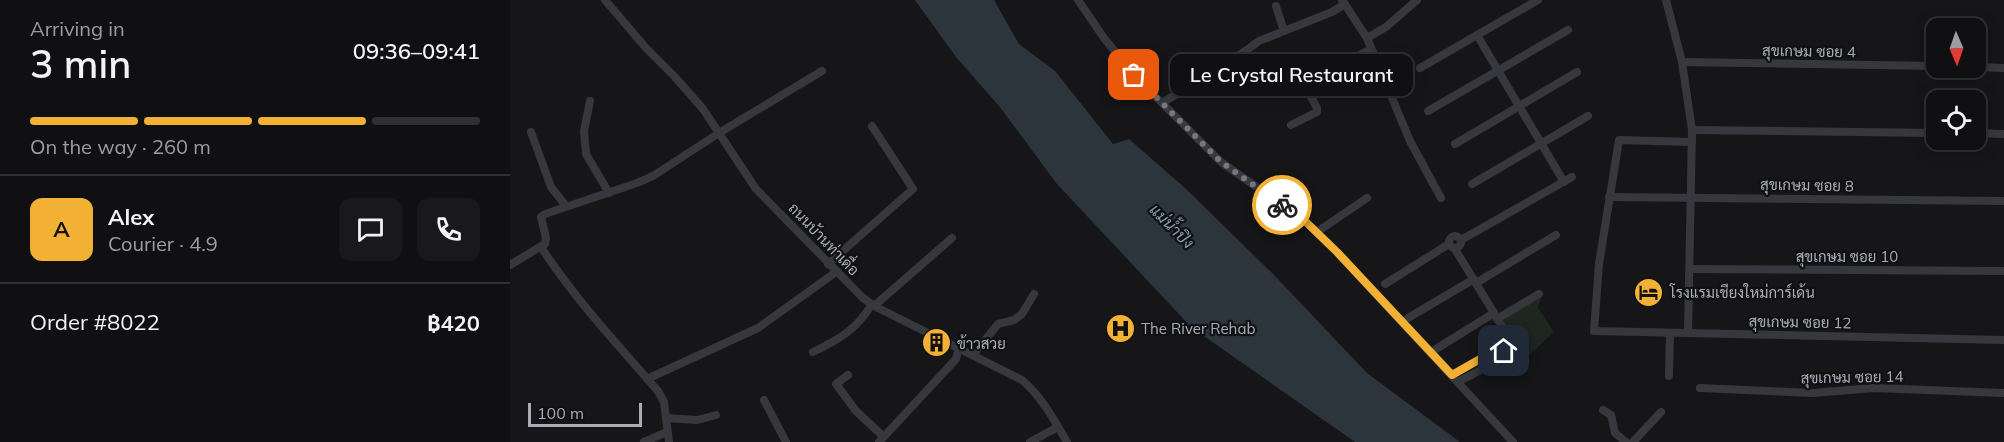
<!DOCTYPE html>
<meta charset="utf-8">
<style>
body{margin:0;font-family:Mulish,Sarabun,sans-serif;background:#19191b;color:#f1f3f6;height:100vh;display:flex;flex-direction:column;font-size:22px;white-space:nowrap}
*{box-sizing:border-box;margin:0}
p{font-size:20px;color:#9c9d9f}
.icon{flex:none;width:33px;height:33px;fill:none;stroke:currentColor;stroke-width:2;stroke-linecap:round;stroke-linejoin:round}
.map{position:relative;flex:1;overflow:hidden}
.sheet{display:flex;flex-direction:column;background:#101012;width:510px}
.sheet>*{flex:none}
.needle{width:39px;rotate:178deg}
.fabs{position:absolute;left:1416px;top:18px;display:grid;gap:12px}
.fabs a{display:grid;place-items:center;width:60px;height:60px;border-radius:12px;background:#101012;box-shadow:0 3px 15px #0003,0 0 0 2px #303032;font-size:30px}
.scale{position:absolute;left:18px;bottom:15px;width:114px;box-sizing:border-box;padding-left:6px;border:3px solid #a8adb8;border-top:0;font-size:16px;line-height:21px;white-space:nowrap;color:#a8adb8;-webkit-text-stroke:4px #111113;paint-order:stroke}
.pin{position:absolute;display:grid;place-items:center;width:51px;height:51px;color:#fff;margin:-26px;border-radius:12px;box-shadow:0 3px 9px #0006}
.courier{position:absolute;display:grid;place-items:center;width:60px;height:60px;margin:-30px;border:4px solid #f2b134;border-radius:50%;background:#fff;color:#222;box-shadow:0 2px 8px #0007}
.bubble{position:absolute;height:42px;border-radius:12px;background:#101012;box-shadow:0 3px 15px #0003,0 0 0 2px #303032;font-size:20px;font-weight:600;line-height:42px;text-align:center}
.head em{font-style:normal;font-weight:600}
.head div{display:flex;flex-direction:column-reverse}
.head{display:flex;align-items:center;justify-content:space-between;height:102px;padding:0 30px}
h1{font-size:39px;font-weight:600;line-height:45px}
.bar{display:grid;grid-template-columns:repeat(4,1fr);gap:9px 6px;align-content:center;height:72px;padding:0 30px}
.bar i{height:8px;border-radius:4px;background:#303032}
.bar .on{background:#f2b134}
.bar p{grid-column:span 4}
.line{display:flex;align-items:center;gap:15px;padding:0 30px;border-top:2px solid #303032}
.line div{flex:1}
.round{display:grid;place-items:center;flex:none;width:63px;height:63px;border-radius:12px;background:#19191b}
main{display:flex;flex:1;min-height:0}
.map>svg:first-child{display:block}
.green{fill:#1e261f}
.water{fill:#2c353c}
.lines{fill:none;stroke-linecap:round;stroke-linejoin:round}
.minor{stroke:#37383d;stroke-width:8}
.done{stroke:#757880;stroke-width:6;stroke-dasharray:0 10.8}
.route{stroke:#f2b134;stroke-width:8}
.labels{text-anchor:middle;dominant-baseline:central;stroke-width:4.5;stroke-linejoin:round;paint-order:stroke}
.street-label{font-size:15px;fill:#a8adb8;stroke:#111113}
.poi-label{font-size:15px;fill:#a8adb8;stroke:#111113;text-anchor:start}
.water-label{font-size:16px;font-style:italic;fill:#7f9bb3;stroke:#111113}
</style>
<main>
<section class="sheet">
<div class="head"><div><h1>3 min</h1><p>Arriving in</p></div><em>09:36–09:41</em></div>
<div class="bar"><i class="on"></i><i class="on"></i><i class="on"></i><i></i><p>On the way · 260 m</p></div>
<div class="line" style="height:108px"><b class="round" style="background:#f2b134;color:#111">A</b><div><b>Alex</b><p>Courier · 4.9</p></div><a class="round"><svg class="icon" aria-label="chat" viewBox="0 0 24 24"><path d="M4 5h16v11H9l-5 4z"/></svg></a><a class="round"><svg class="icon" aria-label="phone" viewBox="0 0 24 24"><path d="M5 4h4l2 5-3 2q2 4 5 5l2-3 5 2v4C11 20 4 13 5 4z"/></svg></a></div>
<div class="line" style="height:78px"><div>Order #8022</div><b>฿420</b></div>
</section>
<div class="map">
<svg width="1494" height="442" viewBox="0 0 1494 442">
<rect width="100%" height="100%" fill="#161618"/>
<path class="green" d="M1031,297L1028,308L1044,332L1013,361L1002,351L1004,339L993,320Z"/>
<path class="water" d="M405,0H484L509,44L545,71L603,144L619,139L675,188L765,276L857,373L950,442H845L681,327L547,184L489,106L446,57Z"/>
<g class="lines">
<g class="minor">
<path d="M95,0L136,48L165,77L193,109L246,189L352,297L364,306L512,380C532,397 544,420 557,442"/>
<path d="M568,0L594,38L624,75L711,162L796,222L827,252L1003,442"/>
<path d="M832,0L857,38L900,141L931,198"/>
<path d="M1156,0L1172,62L1182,130L1178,333"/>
<path d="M766,6L774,31"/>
<path d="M967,35L1054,182"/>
<path d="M857,38L876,27L907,0"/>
<path d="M734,52L750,66L795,86H801L806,79L861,49"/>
<path d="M1172,62L1426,66"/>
<path d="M1466,67L1494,68"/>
<path d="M910,68L1028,0"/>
<path d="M80,101L74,131L76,154L99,193"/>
<path d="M652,103L734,52L749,41L822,12L835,4"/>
<path d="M918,111L1058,30"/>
<path d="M781,125L807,112V108L795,86"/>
<path d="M1182,130L1426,133"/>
<path d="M21,132L41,187L56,206"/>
<path d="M1466,133L1494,134"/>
<path d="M1182,142L1109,140L1089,264L1084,331L1494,340"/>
<path d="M945,144L1067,72"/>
<path d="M962,184L1078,116"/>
<path d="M1099,197L1494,201"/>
<path d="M807,232L857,198"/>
<circle cx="945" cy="242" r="6"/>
<path d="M951,240L1062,177"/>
<path d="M31,247C65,299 107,344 148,391L154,402L159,442"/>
<path d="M945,249L998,336C1000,360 965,372 948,382"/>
<path d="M318,264L403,189L362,126"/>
<path d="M0,265L35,244L36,238L31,217L35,214L127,183L143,176L209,133L312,71"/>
<path d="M1180,269L1494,271"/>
<path d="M966,283L1046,235"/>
<path d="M875,284L939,244"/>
<path d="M364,306L442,238"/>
<path d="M898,318L964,279"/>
<path d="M987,319L1029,294"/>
<path d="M926,349L984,313"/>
<path d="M303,352C330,339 346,330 362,304"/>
<path d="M463,355L488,324L504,320L512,314L524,294"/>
<path d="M338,375L326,384L346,411L374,437"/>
<path d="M942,375L986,350L994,351"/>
<path d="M1159,376L1160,333"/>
<path d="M137,379L248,328L326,272"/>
<path d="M1190,388L1303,393L1364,388L1494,393"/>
<path d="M254,400L276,442"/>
<path d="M1093,410L1101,415L1105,433L1116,442"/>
<path d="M156,418L187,420L206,415"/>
<path d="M134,442L157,432"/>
<path d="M369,442L446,359L449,348"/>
<path d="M520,442L548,427"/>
<path d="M1123,442L1151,412"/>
</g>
</g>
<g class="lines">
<path class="done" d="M624,75L711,162L772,205"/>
<path class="route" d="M772,205L796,222L827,252L942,375L986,350L994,351"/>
</g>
<defs>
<symbol id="hotel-disc" viewBox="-11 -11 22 22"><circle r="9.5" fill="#f2b134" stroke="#111113"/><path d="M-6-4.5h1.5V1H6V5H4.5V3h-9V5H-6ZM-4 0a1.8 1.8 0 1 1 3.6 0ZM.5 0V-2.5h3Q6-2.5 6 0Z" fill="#111"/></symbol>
<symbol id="hospital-disc" viewBox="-11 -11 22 22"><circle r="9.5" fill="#f2b134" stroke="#111113"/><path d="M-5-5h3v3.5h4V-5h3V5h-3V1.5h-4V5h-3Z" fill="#111"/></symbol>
<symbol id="building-disc" viewBox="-11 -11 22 22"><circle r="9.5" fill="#f2b134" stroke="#111113"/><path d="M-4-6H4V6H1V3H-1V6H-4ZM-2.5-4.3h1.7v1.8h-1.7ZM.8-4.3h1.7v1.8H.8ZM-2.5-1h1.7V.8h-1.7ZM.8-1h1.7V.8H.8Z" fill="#111"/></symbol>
</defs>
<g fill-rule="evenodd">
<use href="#hotel-disc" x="1122" y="276" width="33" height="33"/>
<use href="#hospital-disc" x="594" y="312" width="33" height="33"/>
<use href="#building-disc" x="410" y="326" width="33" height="33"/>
</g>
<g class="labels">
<g class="street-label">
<text transform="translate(1299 51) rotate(1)">สุขเกษม ซอย 4</text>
<text transform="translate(1297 185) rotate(1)">สุขเกษม ซอย 8</text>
<text transform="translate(314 239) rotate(46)">ถนนบ้านท่าเดื่อ</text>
<text x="1337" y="256">สุขเกษม ซอย 10</text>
<text transform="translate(1290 322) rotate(1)">สุขเกษม ซอย 12</text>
<text transform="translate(1342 377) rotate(-1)">สุขเกษม ซอย 14</text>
</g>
<g class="poi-label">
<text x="1160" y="292">โรงแรมเชียงใหม่การ์เด้น</text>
<text x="631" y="328">The River Rehab</text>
<text x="447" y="343">ข้าวสวย</text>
</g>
<g class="water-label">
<text transform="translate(662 226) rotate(45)">แม่น้ำปิง</text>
</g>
</g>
</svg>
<div class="fabs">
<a><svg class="needle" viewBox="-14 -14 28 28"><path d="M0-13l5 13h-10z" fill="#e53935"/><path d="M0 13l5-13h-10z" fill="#9c9d9f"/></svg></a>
<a><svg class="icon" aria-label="locate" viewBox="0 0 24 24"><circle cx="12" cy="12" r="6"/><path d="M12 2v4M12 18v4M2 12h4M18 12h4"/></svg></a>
</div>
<div class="scale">100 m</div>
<div class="pin" style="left:624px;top:75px;background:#ea580c"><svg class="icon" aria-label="bag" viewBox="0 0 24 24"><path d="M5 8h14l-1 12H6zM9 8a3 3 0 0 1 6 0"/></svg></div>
<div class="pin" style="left:994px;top:351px;background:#1f2937"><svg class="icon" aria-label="home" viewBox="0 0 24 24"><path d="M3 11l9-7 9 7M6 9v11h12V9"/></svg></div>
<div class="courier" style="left:772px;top:205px"><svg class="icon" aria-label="bike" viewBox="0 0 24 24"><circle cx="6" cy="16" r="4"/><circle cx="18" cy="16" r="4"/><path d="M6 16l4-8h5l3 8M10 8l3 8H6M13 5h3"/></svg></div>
<div class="bubble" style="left:660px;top:54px;width:243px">Le Crystal Restaurant</div>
</div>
</main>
